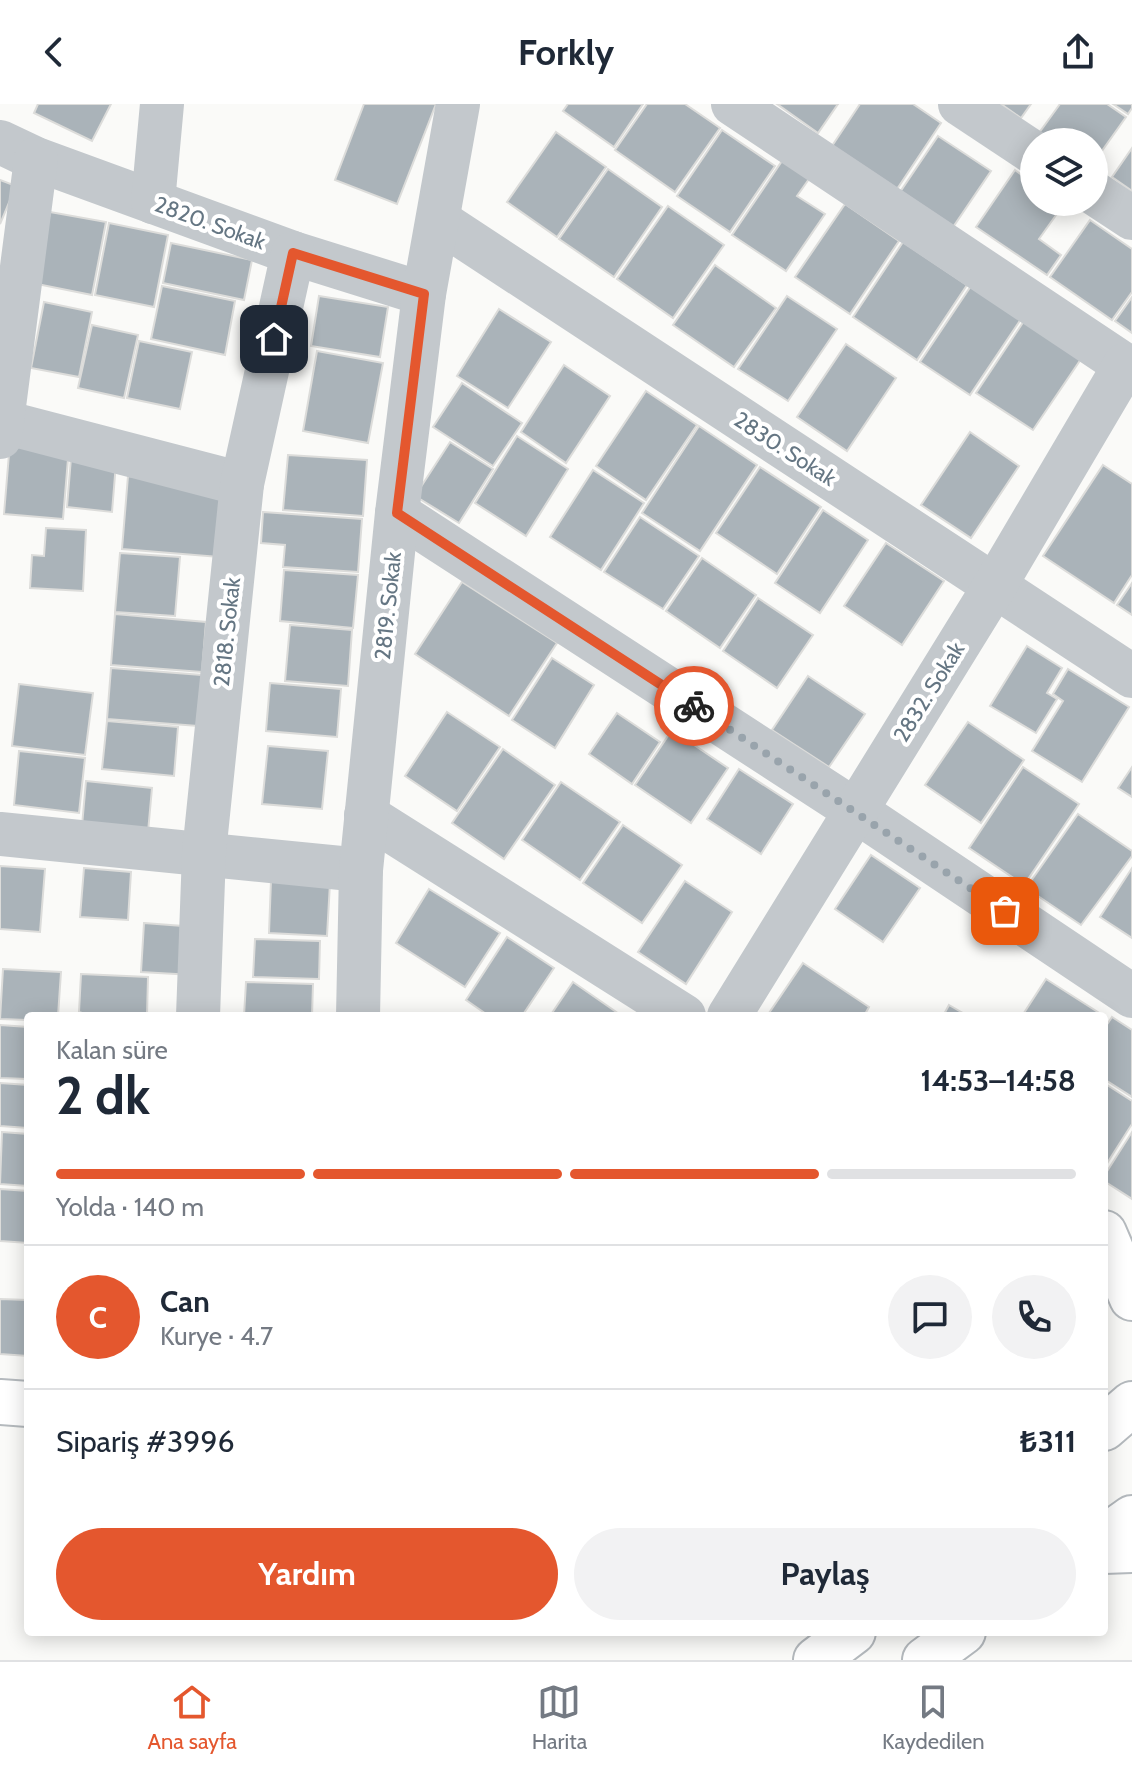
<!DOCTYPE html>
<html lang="tr">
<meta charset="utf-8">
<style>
body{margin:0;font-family:Cabin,sans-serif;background:#f2f2f3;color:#1f2937;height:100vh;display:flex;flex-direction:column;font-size:30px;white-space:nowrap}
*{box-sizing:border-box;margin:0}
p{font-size:26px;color:#747a83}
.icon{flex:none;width:44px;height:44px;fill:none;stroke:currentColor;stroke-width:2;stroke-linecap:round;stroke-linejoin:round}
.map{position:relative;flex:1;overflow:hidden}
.drawer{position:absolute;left:24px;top:908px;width:1084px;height:624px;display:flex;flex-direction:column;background:#fff;border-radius:8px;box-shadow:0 4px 20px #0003}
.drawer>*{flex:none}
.controls{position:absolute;left:1020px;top:24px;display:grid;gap:16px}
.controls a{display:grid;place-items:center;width:88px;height:88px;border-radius:50%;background:#fff;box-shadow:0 4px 20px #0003;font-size:40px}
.pin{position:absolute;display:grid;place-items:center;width:68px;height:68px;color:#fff;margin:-34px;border-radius:16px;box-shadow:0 4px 12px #0006}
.courier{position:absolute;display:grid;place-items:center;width:80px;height:80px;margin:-40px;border:6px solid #e4572e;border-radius:50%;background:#fff;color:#222;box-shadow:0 2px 10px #0007}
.overview em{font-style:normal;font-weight:800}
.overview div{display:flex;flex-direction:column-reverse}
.overview{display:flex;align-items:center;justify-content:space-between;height:136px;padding:0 32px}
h1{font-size:52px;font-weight:800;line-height:60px}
.bar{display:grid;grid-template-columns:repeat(4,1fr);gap:12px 8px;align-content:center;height:96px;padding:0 32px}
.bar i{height:10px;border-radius:6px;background:#e0e1e3}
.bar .active{background:#e4572e}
.bar p{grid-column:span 4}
.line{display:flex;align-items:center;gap:20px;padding:0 32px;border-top:2px solid #e0e1e3}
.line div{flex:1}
.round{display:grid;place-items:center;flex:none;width:84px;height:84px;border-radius:42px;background:#f2f2f3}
.button{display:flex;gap:16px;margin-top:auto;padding:16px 32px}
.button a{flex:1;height:92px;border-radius:48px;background:#e4572e;color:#fff;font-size:32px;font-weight:800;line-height:92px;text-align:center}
.button a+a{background:#f2f2f3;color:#1f2937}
header{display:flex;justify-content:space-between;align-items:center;height:104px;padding:0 32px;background:#fff;font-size:36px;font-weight:800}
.tabs{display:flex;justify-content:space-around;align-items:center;height:112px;border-top:2px solid #e0e1e3;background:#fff;font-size:22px;color:#747a83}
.tabs a{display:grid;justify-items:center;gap:4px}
.tabs .active{color:#e4572e}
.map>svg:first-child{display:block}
.building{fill:#aab3b9;stroke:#dcdcda;stroke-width:2}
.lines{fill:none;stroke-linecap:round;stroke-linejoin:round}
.major-casing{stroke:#b5babe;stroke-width:48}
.highway-casing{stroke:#b4b9bd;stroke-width:48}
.minor{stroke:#c3c8cc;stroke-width:44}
.major{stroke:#fff;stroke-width:44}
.highway{stroke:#fff;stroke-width:44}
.done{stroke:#99a4ac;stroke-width:8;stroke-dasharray:0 14.4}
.route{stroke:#e4572e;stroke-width:10}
.labels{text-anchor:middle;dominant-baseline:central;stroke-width:8;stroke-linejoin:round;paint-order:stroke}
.street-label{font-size:22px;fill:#657683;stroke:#fff}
</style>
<header><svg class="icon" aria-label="back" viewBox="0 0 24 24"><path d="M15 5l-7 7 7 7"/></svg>Forkly<svg class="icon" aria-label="share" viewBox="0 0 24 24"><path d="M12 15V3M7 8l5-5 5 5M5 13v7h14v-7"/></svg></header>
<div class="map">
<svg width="1132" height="1556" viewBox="0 0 1132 1556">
<rect width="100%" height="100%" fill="#fafaf8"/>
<g class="building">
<path d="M38,0H111L92,37L34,9Z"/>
<path d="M364,0H436L397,100L335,76Z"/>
<path d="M568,0H643L614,43L563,7Z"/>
<path d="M647,0H685L720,24L675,88L615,46Z"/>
<path d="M777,0H838L818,29Z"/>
<path d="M860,0H913L941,19L893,91L828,48Z"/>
<path d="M1001,0H1031L1021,14Z"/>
<path d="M1060,0H1107L1126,13L1094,58V38H1053L1039,29Z"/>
<path d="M1113,0H1132V4L1128,10Z"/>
<path d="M722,26L775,62L730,128L677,92Z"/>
<path d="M556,28L606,63L557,133L507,98Z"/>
<path d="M938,32L991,67L949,129L896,94Z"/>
<path d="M1132,44V87L1112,73Z"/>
<path d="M782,57L809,75L797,92L825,110L786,167L732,131Z"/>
<path d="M608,65L662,103L614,173L559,135Z"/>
<path d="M1015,66L1034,80V98H1061L1064,100L1039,135L1061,151L1047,171L976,123Z"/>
<path d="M0,76L16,82L0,120Z"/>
<path d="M845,100L899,137L850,210L795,173Z"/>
<path d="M668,102L724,141L673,214L617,175Z"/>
<path d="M50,108L106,118L92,191L37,180Z"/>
<path d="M1090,116L1132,145V188L1112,216L1050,173Z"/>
<path d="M109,119L168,131L154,203L95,191Z"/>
<path d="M903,138L967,181L917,256L853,213Z"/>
<path d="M171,139L252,156L244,196L163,179Z"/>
<path d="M715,161L776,204L734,263L673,221Z"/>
<path d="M162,182L235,197L225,251L151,235Z"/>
<path d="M971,182L1021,215L970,291L920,258Z"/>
<path d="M319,192L388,203L380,253L311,242Z"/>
<path d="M787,192L837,225L788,297L738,265Z"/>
<path d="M1132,193V229L1115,217Z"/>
<path d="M44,198L92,208L79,273L31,264Z"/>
<path d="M499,205L551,238L508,304L457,272Z"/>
<path d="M1024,217L1081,255L1033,326L976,289Z"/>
<path d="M92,221L138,231L124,294L78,284Z"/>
<path d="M139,237L192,248L180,305L127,294Z"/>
<path d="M846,240L896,274L847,347L797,313Z"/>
<path d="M317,247L383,259L368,339L303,327Z"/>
<path d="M564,261L610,292L566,359L521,328Z"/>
<path d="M462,279L522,319L493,362L433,323Z"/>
<path d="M646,287L697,321L646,396L596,362Z"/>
<path d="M699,322L757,361L700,447L642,409Z"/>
<path d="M970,328L1019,362L971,434L921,401Z"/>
<path d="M517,332L568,365L526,432L475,399Z"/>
<path d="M10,338L69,343L63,415L4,410Z"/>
<path d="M450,338L493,365L459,419L415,392Z"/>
<path d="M288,351L367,356L363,412L283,406Z"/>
<path d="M71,354L116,359L112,408L67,403Z"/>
<path d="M1103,361L1132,380V471L1114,499L1043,452Z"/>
<path d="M760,363L821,403L777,470L716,429Z"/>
<path d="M593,366L644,399L601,466L550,433Z"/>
<path d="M128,372L225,380L219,453L122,445Z"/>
<path d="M823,406L868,436L820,509L775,479Z"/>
<path d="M263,408L362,415L358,468L283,463L285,441L261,439Z"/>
<path d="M640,413L699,452L663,505L604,468Z"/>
<path d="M46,424L86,426L83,487L30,484L32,451L44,452Z"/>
<path d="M886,439L944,477L902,541L844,502Z"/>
<path d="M120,449L180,453L175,512L115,508Z"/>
<path d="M702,454L756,491L720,544L666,507Z"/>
<path d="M284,466L358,471L353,524L280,517Z"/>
<path d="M462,478L557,539L509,612L415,550Z"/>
<path d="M1132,479V511L1117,501Z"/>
<path d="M758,494L813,531L777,584L723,547Z"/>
<path d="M115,510L206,518L202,568L111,561Z"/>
<path d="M290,521L352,526L348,582L285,577Z"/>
<path d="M1027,542L1062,564L1047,589L1057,595L1036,629L990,602Z"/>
<path d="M552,554L594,581L555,644L512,616Z"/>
<path d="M111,564L202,571L198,622L107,615Z"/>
<path d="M1068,565L1129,603L1082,678L1032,647L1063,597L1053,590Z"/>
<path d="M808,572L865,610L829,663L772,626Z"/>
<path d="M270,579L341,585L337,633L266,627Z"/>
<path d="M19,580L93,589L85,651L12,642Z"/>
<path d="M447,608L500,643L457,707L405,672Z"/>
<path d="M617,609L660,638L632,680L589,650Z"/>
<path d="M107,617L178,623L174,672L102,665Z"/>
<path d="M968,618L1024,656L981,719L925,681Z"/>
<path d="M672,626L728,664L691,719L635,681Z"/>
<path d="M268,642L328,647L322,705L262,700Z"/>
<path d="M503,645L555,681L504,755L452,719Z"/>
<path d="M19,647L85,654L79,709L14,701Z"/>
<path d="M1023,663L1079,700L1024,781L969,744Z"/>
<path d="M1132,663V693L1118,684Z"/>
<path d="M739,665L793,700L761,750L707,715Z"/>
<path d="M86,677L152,684L148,728L82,722Z"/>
<path d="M561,678L620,718L580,776L522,736Z"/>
<path d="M1078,710L1132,747V752L1081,821L1026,784Z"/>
<path d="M623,721L682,761L642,819L583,779Z"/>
<path d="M871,751L920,784L883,838L835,805Z"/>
<path d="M0,762L45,765L40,828L0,825Z"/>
<path d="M84,764L131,768L128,816L80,813Z"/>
<path d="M1132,764V834L1100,813Z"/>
<path d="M271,776L330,779L327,832L269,829Z"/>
<path d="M685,777L732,808L686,880L638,848Z"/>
<path d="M429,785L500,829L465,883L396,839Z"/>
<path d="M144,819L196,823L193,871L141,868Z"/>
<path d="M507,833L554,864L522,912H489L466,896Z"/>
<path d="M255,835L320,837L319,875L253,873Z"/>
<path d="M803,859L869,903L864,912H767Z"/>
<path d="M3,865L61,868L58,912H28V916L0,915Z"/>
<path d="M81,870L148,873L147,912H91L79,908Z"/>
<path d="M1046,875L1104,912H1022Z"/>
<path d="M246,878L313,880L312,912H244Z"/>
<path d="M573,878L622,912H550Z"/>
<path d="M949,901L968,912H943Z"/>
<path d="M1112,913L1132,926V993L1104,975V925Z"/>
<path d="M0,921L28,923V975L0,974Z"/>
<path d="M0,979L28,981V1024L0,1022Z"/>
<path d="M1104,979L1132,997V1020L1104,1064Z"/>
<path d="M2,1028L28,1030V1082L0,1080Z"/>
<path d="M1132,1028V1095L1104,1077V1072Z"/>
<path d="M0,1085L28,1087V1139L0,1137Z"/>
<path d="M0,1195L28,1196V1252L0,1250Z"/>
</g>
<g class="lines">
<defs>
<g id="major">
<path d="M1104,1129L1132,1194"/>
<path d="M0,1298L28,1300"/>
<path d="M1104,1447L1132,1446"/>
</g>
<g id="highway">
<path d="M1104,1324L1132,1300"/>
<path d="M1104,1434L1132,1414"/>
<path d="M816,1556L853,1528"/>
<path d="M925,1556L963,1528"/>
</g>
</defs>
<use href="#major" class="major-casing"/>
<use href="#highway" class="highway-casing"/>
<g class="minor">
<path d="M733,0L1132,266"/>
<path d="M960,0L1034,49"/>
<path d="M0,38L36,55L293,149L424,190"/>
<path d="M1094,89L1132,114"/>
<path d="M153,98L162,0"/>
<path d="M439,117L1132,572"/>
<path d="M0,317L242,380"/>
<path d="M0,333L36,55"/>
<path d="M397,409L856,707L1132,892"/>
<path d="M366,711L684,912"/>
<path d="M0,730L361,766"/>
<path d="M198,912L204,749L242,380L293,149"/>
<path d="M358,912L361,766L397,409L424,190L458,0"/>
<path d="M729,912L994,483L1125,261"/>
</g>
<use href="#major" class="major"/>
<use href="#highway" class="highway"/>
</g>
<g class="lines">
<path class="done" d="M694,602L1005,807"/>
<path class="route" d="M274,235L293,149L424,190L397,409L694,602"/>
</g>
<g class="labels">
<g class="street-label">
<text transform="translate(210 119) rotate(20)">2820. Sokak</text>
<text transform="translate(785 345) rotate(33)">2830. Sokak</text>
<text transform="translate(388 502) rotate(-84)">2819. Sokak</text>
<text transform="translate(227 528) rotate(-84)">2818. Sokak</text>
<text transform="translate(929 588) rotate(-58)">2832. Sokak</text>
</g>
</g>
</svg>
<div class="controls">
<a><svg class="icon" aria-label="layers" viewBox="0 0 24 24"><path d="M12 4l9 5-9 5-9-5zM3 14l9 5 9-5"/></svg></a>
</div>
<div class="pin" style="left:1005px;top:807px;background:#ea580c"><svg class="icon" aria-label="bag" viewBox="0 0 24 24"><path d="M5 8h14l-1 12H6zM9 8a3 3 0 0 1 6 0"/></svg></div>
<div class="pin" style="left:274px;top:235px;background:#1f2937"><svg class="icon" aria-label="home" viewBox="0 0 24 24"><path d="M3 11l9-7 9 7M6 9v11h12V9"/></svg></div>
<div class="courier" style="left:694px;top:602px"><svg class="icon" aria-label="bike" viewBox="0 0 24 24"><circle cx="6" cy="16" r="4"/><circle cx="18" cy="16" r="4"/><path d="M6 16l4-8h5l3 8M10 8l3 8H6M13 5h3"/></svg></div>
<section class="drawer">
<div class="overview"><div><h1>2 dk</h1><p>Kalan süre</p></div><em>14:53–14:58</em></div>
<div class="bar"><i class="active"></i><i class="active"></i><i class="active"></i><i></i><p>Yolda · 140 m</p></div>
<div class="line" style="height:144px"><b class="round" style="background:#e4572e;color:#fff">C</b><div><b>Can</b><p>Kurye · 4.7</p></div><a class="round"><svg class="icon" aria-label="chat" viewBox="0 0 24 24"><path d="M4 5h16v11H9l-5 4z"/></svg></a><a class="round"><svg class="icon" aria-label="phone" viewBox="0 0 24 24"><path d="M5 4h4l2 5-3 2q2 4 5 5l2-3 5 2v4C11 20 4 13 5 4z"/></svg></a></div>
<div class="line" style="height:104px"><div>Sipariş #3996</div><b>₺311</b></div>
<div class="button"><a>Yardım</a><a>Paylaş</a></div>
</section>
</div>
<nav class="tabs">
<a class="active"><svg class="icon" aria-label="home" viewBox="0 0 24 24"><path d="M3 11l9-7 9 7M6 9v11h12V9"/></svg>Ana sayfa</a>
<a><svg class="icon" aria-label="map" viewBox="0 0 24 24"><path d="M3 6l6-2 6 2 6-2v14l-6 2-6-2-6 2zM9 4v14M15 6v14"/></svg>Harita</a>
<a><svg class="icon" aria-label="saved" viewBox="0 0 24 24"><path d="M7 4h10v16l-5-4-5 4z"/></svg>Kaydedilen</a>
</nav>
